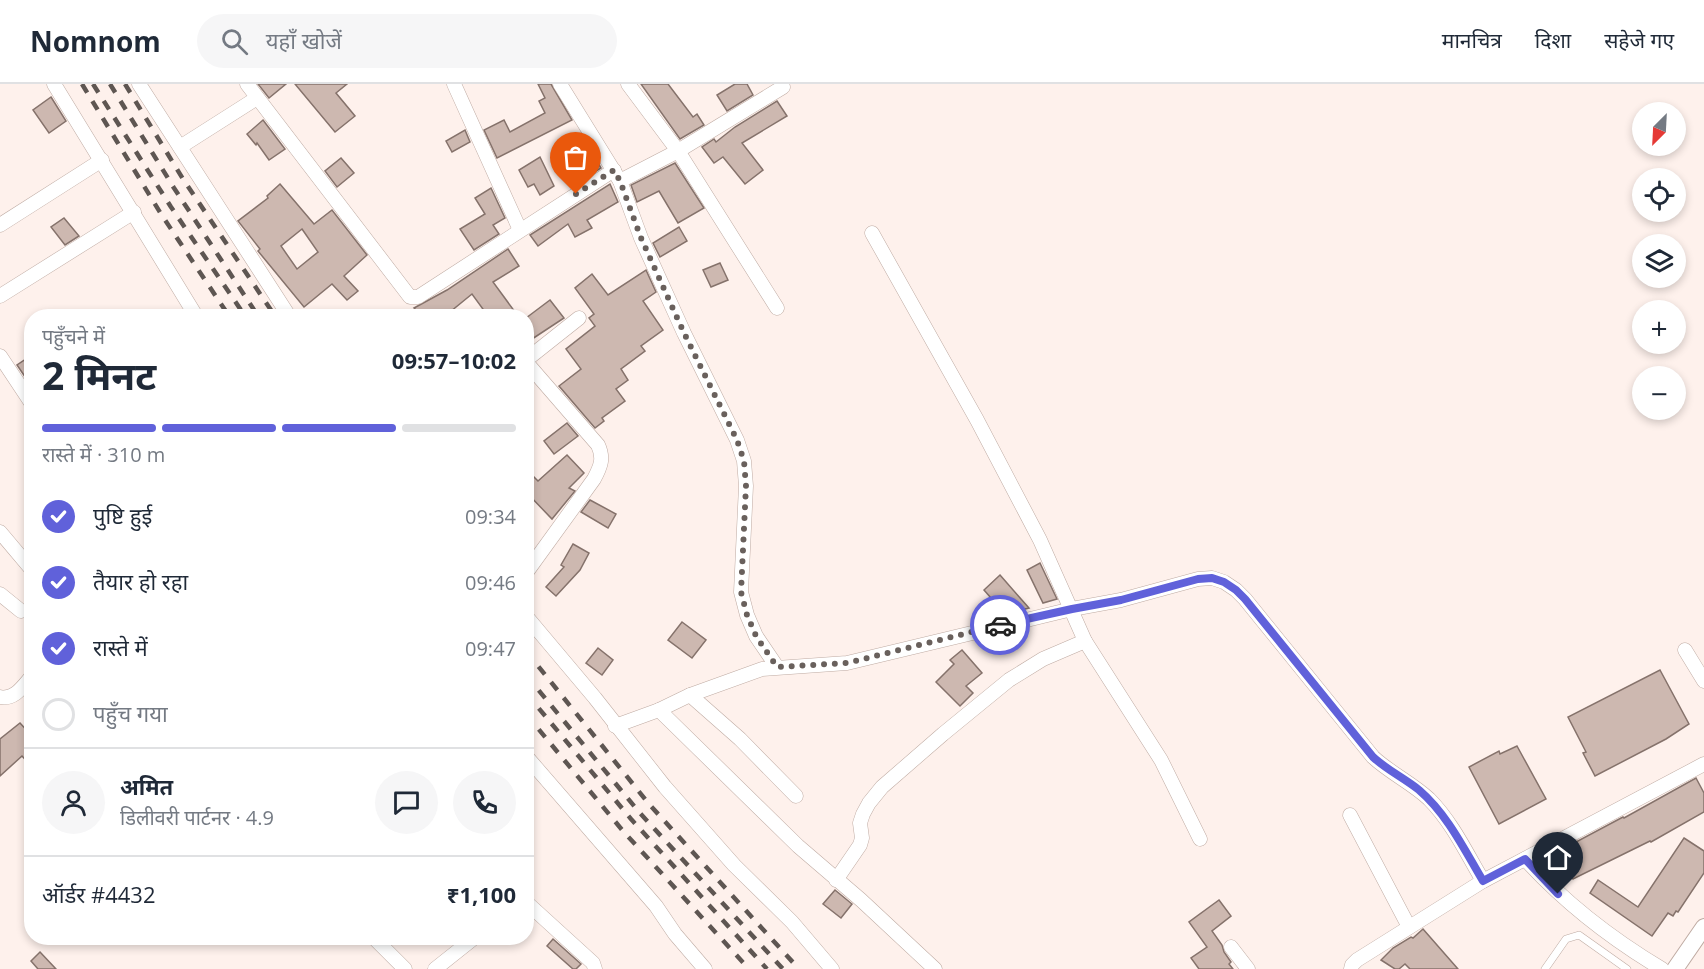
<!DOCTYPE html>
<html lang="hi">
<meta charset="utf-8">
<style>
body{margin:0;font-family:"Open Sans","Noto Sans Devanagari",sans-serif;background:#f6f6f7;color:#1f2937;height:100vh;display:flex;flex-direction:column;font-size:22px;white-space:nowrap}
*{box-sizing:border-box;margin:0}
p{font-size:20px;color:#747a83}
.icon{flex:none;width:33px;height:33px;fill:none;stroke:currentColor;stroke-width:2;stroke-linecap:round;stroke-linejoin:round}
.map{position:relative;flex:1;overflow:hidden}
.drawer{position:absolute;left:24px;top:225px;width:510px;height:636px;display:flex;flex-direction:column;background:#fff;border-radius:24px;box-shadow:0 3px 9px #0003}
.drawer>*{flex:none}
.needle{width:39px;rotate:204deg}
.buttons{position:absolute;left:1632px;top:18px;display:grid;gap:12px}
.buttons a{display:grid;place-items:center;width:54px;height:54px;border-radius:50%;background:#fff;box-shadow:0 3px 9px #0003;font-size:30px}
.pin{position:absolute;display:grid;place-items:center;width:51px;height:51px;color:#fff;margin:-62px -26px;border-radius:50% 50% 50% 0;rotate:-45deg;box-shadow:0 0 6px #0007}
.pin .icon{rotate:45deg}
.courier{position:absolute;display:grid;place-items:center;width:60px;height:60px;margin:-30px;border:4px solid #6061da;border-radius:50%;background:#fff;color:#222;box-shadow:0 2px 8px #0007}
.head em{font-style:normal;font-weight:700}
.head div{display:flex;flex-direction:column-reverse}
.head{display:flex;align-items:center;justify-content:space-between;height:102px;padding:0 18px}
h1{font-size:39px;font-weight:700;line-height:45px}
.bar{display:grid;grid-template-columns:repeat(4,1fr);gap:9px 6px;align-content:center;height:72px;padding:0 18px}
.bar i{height:8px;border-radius:4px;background:#e0e1e3}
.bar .selected{background:#6061da}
.bar p{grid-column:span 4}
.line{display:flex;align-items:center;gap:15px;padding:0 18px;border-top:2px solid #e0e1e3}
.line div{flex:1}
.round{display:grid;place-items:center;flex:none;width:63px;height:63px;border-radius:32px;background:#f6f6f7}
ol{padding:0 18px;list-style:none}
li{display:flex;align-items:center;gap:18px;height:66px}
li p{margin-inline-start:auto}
li .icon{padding:6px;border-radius:50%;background:#6061da;color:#fff;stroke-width:4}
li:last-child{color:#747a83}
li i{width:33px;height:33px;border:3px solid #e0e1e3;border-radius:50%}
header{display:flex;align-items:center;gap:36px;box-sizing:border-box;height:84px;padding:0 30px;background:#fff;border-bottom:2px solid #e0e1e3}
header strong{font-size:28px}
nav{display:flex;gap:33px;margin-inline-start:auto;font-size:21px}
.search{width:420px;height:54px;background:#f6f6f7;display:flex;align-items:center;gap:15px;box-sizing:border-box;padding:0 21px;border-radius:33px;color:#747a83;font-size:22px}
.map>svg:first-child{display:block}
.building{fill:#cdb8b0;stroke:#85726b;stroke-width:1.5;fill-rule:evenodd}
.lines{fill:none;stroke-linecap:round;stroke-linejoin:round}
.service-casing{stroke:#bfaba3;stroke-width:8}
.minor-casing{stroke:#bfaba3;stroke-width:15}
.tertiary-casing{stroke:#bfaba3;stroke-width:18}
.service{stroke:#fff;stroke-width:7}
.minor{stroke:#fff;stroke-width:14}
.tertiary{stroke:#fff;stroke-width:16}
.rail{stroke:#5e5652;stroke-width:4.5;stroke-dasharray:10 10;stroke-linecap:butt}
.done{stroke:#69605c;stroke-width:6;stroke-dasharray:0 10.8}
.route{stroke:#6061da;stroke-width:8}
</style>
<header>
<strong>Nomnom</strong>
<div class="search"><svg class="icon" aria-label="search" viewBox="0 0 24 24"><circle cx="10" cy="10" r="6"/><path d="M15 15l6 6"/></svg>यहाँ खोजें</div>
<nav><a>मानचित्र</a><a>दिशा</a><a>सहेजे गए</a></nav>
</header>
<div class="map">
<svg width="1704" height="885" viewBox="0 0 1704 885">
<rect width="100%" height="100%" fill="#fef1ec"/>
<g class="building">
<path d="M258,0H286L269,14Z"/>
<path d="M295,0H347L336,9L355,32L335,48Z"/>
<path d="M538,0H551L572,36L497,74L484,46L504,36L510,48L545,29L539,17L545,14Z"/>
<path d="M641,0H668L693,33L697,30L704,41L680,55Z"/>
<path d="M735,0H747L753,11L727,27L717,11Z"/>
<path d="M51,13L66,37L49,49L33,26Z"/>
<path d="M777,17L787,32L742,59L763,86L745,100L723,73L714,79L702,63L714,55L716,58L735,43Z"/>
<path d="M263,36L285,65L269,76L257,59L256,61L247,50Z"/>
<path d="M465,46L470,58L452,68L446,57Z"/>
<path d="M592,69L601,84L588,92L578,77Z"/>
<path d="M540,73L554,102L540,111L534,100L528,103L519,86Z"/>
<path d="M341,74L354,89L337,103L325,87Z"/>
<path d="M675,79L704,124L678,139L659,107L637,118L631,101Z"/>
<path d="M280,100L314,140L332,126L367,171L344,192L358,207L347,216L332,200L304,223L258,167L260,165L238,137L268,114L267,112ZM302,145L318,168L297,185L281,162Z"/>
<path d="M610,100L618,118L587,136L592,144L575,153L568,140L538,162L530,151Z"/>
<path d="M491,104L505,134L493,141L499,150L474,166L460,145L485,130L475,114Z"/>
<path d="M64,134L79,152L65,161L51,143Z"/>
<path d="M679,143L687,157L660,173L653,159Z"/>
<path d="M508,165L519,182L493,198L518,232H488L472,210L445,232H422L414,224L447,206Z"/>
<path d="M720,179L728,196L711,203L703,186Z"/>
<path d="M646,186L656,208L643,217L663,246L641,262L645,267L621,285L628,296L616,305L625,317L602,334L604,337L595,344L559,302L581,285L566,265L595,242L589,234L594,230L575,204L592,190L608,211Z"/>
<path d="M550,216L564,234L526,259V234Z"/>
<path d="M32,271V303L17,281Z"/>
<path d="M567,339L578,352L554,370L544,357Z"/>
<path d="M567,371L584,389L569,404L575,407L552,435L526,408V385L538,397Z"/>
<path d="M590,416L616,430L608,444L581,428Z"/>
<path d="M573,460L589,469L580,486L556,512L546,503L564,483L561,481Z"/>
<path d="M1040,479L1057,515L1043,519L1027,486Z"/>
<path d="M1000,491L1021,515L1029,524L1005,530L984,506Z"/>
<path d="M682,538L706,556L692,574L668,556Z"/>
<path d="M598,564L613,576L602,591L586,579Z"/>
<path d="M962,566L982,589L966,602L973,609L960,622L936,598L954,580L950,576Z"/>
<path d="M1660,586L1689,640L1666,655L1595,692L1583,669L1586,668L1568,633Z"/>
<path d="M20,639L32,652V683L22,672L0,692V655Z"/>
<path d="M1517,662L1546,715L1499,740L1469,683L1499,667L1500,670Z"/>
<path d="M1696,694L1704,709V728L1651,758L1650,757L1573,795L1559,767L1623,733L1624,734Z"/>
<path d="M1684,754L1704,767V789L1678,828L1676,827L1673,832L1668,829L1652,852L1590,809L1598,796L1638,823Z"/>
<path d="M835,806L852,820L841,834L823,820Z"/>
<path d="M1219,816L1231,832L1212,847L1222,861L1224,868L1231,878L1229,880L1233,885H1199L1191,874L1207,863L1189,838Z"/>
<path d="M1423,845L1458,885H1410L1405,880L1399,885H1395L1381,876L1393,864L1411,853L1413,854Z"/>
<path d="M553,855L581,880L576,885H573L547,862Z"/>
<path d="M40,868L56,885H38L31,877Z"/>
</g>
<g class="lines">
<defs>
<path id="service" d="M1545,885L1566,855L1579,851L1627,885"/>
<g id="minor">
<path d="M54,0L196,232"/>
<path d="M139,0L289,232"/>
<path d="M247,0L410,213H418L614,86"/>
<path d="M454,0L520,146"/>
<path d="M560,0L620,97L641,154L684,249L737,356L744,377L746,402L741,508L747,531L756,552L777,583"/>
<path d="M628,0L678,67L777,224"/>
<path d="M180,63L257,14"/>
<path d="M620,97L678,67L783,3"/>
<path d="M0,141L102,76"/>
<path d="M872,149L977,336L1040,456L1085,557L1161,676L1200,755"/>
<path d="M0,212L134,128"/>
<path d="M0,272L32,320"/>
<path d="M526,276L579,234"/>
<path d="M526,278L598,361C604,374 601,382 594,395L526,489"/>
<path d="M0,448L32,486"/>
<path d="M0,510L21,527"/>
<path d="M526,532L595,614L665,703L734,781L792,838L832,885"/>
<path d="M1685,566L1704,597"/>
<path d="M690,611L740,655L796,712"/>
<path d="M0,613C15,616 23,602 32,592"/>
<path d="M659,626L798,762L861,816L935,885"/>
<path d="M615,642L659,626L690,611L762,585L847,579L1072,525L1121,516L1198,495L1212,494L1224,498L1236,506L1245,515L1373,673C1390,689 1412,699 1429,715C1452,738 1467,770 1483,797"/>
<path d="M526,672L656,822L675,850L705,885"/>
<path d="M1350,731L1409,843"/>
<path d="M1525,775C1566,820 1610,854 1662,885"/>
<path d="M836,796L860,761L862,754L860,739L863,730L869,719L882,703L943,650L1009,596L1043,575L1085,557"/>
<path d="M526,818L593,879L595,885"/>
<path d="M374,854L405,885"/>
<path d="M1231,863L1248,885"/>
<path d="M435,885L474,854"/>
<path d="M1351,885L1352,881L1357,876L1483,797L1704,680"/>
</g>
<path id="tertiary" d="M1675,885L1704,843"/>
</defs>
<use href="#service" class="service-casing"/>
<use href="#minor" class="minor-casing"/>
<use href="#tertiary" class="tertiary-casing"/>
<use href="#service" class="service"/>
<use href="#minor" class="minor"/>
<use href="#tertiary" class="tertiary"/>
<g class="rail">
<path d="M82,0L161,130L229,232"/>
<path d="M93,0L171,123L245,232"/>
<path d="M110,0L174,104L258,232"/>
<path d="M125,0L183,95L275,232"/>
<path d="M526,567L649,720L799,885"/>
<path d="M526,591L639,728L783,885"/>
<path d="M526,609L631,735L767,885"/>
<path d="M526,630L623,747L749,885"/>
</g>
</g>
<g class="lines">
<path class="done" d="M576,110L614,86L620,97L641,154L684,249L737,356L744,377L746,402L741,508L747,531L756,552L777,583L847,579L1000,541"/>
<path class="route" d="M1000,541L1072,525L1121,516L1198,495L1212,494L1224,498L1236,506L1245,515L1373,673C1387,686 1404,694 1419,706C1447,730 1464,765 1483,797L1525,775L1558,810"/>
</g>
</svg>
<div class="buttons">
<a><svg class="needle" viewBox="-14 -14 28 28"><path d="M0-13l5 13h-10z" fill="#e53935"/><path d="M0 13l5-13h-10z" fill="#747a83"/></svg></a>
<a><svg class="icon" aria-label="locate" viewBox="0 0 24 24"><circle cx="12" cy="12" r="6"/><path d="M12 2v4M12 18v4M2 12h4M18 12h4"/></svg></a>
<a><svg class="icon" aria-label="layers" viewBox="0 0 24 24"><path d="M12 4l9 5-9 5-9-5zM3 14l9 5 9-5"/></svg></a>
<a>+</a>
<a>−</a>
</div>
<div class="pin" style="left:576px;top:110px;background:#ea580c"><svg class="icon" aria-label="bag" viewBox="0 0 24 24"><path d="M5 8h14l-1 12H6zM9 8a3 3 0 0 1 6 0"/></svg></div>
<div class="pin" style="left:1558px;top:810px;background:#1f2937"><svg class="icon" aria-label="home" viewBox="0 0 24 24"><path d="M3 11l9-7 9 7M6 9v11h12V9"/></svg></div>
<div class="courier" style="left:1000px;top:541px"><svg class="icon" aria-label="car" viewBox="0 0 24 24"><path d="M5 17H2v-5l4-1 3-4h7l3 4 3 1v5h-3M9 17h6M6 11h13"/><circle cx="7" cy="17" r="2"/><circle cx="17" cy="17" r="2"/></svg></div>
<section class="drawer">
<div class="head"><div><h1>2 मिनट</h1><p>पहुँचने में</p></div><em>09:57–10:02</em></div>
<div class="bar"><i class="selected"></i><i class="selected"></i><i class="selected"></i><i></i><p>रास्ते में · 310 m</p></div>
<ol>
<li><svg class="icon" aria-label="check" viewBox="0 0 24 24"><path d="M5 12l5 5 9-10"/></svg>पुष्टि हुई<p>09:34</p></li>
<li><svg class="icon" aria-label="check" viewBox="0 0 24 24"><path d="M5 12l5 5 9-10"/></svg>तैयार हो रहा<p>09:46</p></li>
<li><svg class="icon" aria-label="check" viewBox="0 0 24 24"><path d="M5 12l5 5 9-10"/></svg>रास्ते में<p>09:47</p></li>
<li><i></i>पहुँच गया</li>
</ol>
<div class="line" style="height:108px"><a class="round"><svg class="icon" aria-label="person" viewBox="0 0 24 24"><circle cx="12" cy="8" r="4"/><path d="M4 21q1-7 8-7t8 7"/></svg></a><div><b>अमित</b><p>डिलीवरी पार्टनर · 4.9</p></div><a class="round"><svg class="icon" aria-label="chat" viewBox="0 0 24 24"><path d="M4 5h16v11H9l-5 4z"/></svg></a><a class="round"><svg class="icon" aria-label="phone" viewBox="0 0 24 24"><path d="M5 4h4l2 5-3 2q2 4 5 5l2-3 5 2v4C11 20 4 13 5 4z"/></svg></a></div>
<div class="line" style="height:78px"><div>ऑर्डर #4432</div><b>₹1,100</b></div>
</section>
</div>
